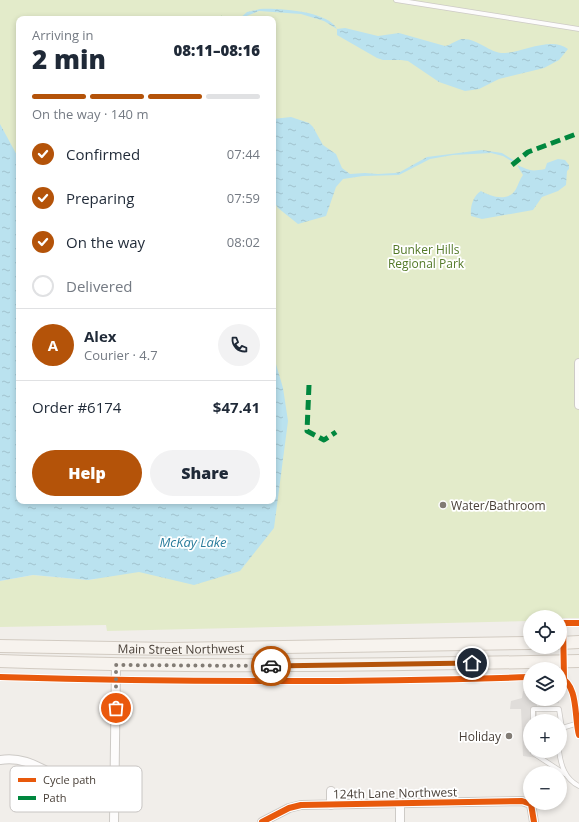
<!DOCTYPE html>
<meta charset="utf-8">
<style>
body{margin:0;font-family:"Open Sans",sans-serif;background:#f2f2f3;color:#1f2937;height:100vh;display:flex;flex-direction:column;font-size:15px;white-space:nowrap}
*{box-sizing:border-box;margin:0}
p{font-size:13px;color:#747a83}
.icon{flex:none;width:22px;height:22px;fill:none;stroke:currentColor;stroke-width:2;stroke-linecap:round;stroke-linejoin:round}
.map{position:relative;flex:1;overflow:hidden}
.side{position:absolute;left:16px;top:16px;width:260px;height:488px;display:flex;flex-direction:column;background:#fff;border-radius:8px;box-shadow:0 2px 6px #0003}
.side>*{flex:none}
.tools{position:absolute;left:523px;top:610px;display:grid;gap:8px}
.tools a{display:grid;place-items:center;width:44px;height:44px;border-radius:50%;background:#fff;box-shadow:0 2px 6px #0003;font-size:20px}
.pin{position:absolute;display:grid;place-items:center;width:34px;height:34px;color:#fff;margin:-17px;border:2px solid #fff;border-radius:50%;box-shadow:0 1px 4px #0007}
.courier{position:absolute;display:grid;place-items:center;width:40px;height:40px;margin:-20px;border:3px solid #b45309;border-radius:50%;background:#fff;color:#222;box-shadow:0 1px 5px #0007}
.overview em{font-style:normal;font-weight:800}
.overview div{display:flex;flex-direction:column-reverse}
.overview{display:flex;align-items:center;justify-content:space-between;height:68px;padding:0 16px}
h1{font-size:26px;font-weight:800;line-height:30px}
.bar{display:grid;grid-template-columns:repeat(4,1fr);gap:6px 4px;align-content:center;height:48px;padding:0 16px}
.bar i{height:5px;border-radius:3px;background:#e0e1e3}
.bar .on{background:#b45309}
.bar p{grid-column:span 4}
.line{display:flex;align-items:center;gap:10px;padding:0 16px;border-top:1px solid #e0e1e3}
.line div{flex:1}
.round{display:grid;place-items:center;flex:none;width:42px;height:42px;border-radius:21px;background:#f2f2f3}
ol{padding:0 16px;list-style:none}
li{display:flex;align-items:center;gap:12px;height:44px}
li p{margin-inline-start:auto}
li .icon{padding:4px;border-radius:50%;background:#b45309;color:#fff;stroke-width:4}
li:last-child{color:#747a83}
li i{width:22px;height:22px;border:2px solid #e0e1e3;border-radius:50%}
.action{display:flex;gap:8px;margin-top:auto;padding:8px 16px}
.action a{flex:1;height:46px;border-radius:24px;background:#b45309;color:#fff;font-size:16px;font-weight:800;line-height:46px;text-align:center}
.action a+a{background:#f2f2f3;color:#1f2937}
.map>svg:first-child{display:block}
.green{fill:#e3ebca}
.parking{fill:#e0ddda}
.water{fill:url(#water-ripples)}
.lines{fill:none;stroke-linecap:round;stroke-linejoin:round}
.service-casing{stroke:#cdcac6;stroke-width:5.5}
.minor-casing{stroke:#cdcac6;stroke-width:10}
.secondary-casing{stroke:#d2cbc2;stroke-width:14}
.service{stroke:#fdfcfc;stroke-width:4}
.minor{stroke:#fdfcfc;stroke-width:8}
.secondary{stroke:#f7f3ee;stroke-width:12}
.quiet{stroke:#00873e;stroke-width:5;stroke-dasharray:10 5;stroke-linecap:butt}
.cycleway-casing{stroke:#fff;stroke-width:8}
.cycleway{stroke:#e8590c;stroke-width:6}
.done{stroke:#827c75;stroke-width:4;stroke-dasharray:0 7.2}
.route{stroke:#b45309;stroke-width:5}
.poi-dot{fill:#827c75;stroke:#fff;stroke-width:1.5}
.labels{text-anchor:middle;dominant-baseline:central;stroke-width:3.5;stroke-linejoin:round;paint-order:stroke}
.park-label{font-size:12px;fill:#537928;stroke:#fff}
.poi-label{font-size:12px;fill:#473e36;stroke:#fff;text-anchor:start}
.street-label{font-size:12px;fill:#473e36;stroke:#fff}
.water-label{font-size:13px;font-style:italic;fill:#297c9c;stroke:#fff}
.key{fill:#fff;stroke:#c8c5c3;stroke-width:1}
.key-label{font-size:11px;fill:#473e36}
</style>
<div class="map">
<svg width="579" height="822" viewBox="0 0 579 822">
<defs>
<pattern id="water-ripples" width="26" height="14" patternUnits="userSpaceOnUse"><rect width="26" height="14" fill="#bae2ef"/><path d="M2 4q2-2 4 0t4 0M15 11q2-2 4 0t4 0" fill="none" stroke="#a1c3ce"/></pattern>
</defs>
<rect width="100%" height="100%" fill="#f1eeea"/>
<path class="green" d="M0,0H579V618H563V620H560V617H530V621L107,631L106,625L0,627V581L33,575L88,580L95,579L273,501V19H19V254L0,173Z"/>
<path class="parking" d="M523,691H530V699H559V703L537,704V721H530V751H537L538,758L523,756L521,709H510L511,701L522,698Z"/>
<g class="water">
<path d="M260,9C278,8 328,11 337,29L345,28L378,36L399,33L445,46C451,45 456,40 462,39C478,38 490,54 505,53C523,52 552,36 568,49L559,60L544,68L499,79L479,89L465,91L439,82L408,61L401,60H383L377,58L337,35V29L324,21L301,14L259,11L239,19L247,12Z"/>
<path d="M291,117L309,123L313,127L323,145L336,154L342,168L350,174L365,173L378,174L395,173L400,172L427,157L482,150L502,153L515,161L513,162L503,156L491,153L453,155L430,159L399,175L363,176L343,179L336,187L326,216L298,224L278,208L273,200V119Z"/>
<path d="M0,124L19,159V501H273V354L283,388L288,421L274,528L240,571L194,585L139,572L88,580L33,575L0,581Z"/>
<path d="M558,159L565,160L569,165V169L567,171L566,185L558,191L542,197L533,210L482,219L471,216C470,207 473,196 481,191C491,197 509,202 516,189C518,185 520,179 523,175L517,165C530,170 529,172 545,169L547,163Z"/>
</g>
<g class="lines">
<defs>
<g id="service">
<path d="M396,0L579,29"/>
<path d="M533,721V709H559L562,728"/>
<path d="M560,732L562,728L579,723"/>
<path d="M533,751V753L565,774"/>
<path d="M559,751C561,766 565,779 579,786"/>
</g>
<g id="minor">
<path d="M579,363V405"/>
<path d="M0,760C27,755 46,773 70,782C84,788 100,792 115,797"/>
<path d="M331,791V805"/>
<path d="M114,822L116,665"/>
<path d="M262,822L289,808L301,805L522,801L531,804L534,822"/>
<path d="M400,822V803"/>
</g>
<g id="secondary">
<path d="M560,643L579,642"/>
<path id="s1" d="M0,646L171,649L530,643"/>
<path d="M0,661C193,668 386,665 579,661"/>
</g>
</defs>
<use href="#service" class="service-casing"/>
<use href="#minor" class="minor-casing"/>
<use href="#secondary" class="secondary-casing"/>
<use href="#service" class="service"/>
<use href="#minor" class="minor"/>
<use href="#secondary" class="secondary"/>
<g class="quiet">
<path d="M220,18L222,19"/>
<path d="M512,165L528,152L579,133"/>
<path d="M309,385L307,431L324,440L336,432"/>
</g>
<defs>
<g id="cycleway">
<path d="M0,677C177,682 353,683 530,677"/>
<path d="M560,677C579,686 574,718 579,735"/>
<path d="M564,679L563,623H579"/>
<path d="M262,822L289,808L301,805L522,801L531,804L534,822"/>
</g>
</defs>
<use href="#cycleway" class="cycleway-casing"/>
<use href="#cycleway" class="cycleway"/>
</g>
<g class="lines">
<path class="done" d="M116,708V665L271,666"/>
<path class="route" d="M271,666L472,663"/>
</g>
<g class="poi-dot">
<circle cx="443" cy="505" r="4"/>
<circle cx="509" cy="736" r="4"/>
</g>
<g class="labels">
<g class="park-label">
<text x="426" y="249">Bunker Hills<tspan x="426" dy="14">Regional Park</tspan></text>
</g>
<g class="poi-label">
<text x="451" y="505">Water/Bathroom</text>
<text x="501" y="736" text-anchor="end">Holiday</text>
</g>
<g class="street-label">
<text stroke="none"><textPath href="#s1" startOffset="181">Main Street Northwest</textPath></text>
<text transform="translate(395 793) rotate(-1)">124th Lane Northwest</text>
</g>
<g class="water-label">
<text x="193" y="542">McKay Lake</text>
</g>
</g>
<rect x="10" y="766" width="132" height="46" rx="6" class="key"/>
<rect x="18" y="778" width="18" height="4" fill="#e8590c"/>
<rect x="18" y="796" width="18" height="4" fill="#00873e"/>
<g class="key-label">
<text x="43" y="784">Cycle path</text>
<text x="43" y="802">Path</text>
</g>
</svg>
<div class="tools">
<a><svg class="icon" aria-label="locate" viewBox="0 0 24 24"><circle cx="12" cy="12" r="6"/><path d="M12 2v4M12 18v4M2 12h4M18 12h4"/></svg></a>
<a><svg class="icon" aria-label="layers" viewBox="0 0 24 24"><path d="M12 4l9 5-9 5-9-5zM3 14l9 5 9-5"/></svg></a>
<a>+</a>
<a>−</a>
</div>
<div class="pin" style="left:116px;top:708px;background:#ea580c"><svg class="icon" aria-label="bag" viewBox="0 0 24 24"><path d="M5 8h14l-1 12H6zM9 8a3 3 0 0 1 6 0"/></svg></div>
<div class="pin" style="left:472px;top:663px;background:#1f2937"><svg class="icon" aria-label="home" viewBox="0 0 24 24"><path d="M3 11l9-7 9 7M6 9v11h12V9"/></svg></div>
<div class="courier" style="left:271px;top:666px"><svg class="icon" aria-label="car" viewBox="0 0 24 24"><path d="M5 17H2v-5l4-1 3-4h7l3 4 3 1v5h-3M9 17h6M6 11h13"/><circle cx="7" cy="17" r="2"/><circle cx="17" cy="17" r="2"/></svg></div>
<section class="side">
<div class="overview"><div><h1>2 min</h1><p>Arriving in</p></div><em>08:11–08:16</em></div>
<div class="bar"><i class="on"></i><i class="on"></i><i class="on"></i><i></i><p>On the way · 140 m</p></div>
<ol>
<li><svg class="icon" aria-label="check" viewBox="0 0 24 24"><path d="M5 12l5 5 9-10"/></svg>Confirmed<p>07:44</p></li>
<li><svg class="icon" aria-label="check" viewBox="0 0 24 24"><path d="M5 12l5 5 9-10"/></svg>Preparing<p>07:59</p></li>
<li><svg class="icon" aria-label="check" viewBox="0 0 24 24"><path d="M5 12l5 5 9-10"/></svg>On the way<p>08:02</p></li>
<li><i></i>Delivered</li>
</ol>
<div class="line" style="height:72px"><b class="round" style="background:#b45309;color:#fff">A</b><div><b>Alex</b><p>Courier · 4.7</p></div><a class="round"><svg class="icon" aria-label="phone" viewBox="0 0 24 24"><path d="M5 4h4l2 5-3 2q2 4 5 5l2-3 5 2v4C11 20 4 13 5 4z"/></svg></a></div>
<div class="line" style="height:52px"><div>Order #6174</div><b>$47.41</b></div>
<div class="action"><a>Help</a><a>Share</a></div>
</section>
</div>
